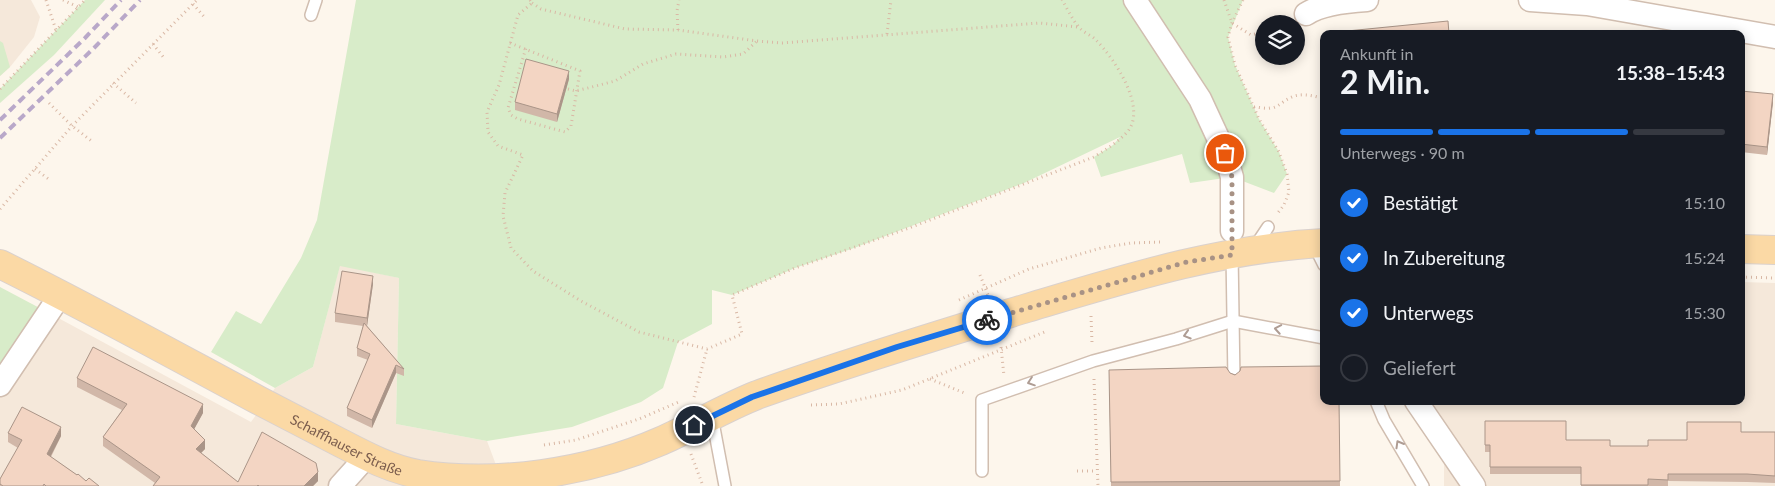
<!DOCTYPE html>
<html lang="de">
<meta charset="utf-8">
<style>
body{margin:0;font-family:Lato,sans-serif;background:#20242c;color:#f1f3f6;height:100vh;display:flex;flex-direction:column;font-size:19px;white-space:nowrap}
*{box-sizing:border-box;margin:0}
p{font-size:16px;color:#9ea1a6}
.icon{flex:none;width:28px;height:28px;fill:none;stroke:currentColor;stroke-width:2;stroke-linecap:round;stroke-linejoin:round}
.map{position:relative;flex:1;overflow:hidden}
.side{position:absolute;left:1320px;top:30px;width:425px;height:375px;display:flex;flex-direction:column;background:#171b24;border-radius:10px;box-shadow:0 2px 12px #0003}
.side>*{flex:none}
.tools{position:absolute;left:1255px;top:15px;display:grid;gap:10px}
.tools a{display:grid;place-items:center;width:50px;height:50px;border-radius:50%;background:#171b24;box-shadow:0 2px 12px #0003;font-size:25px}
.pin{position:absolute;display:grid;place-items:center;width:42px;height:42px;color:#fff;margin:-21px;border:2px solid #fff;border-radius:50%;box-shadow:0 1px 5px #0007}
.courier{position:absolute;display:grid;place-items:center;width:50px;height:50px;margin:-25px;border:4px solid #1a73e8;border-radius:50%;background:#fff;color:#222;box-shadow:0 1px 6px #0007}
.summary em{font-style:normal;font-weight:700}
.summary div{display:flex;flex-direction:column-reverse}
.summary{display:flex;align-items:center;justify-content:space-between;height:85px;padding:0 20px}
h1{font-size:32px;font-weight:700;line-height:38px}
.bar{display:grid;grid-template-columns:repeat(4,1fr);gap:8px 5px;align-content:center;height:60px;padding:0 20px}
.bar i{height:6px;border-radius:4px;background:#363941}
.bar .on{background:#1a73e8}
.bar p{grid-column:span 4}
ol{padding:0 20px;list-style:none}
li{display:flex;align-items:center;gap:15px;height:55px}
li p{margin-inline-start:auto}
li .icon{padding:5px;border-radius:50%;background:#1a73e8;color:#fff;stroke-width:4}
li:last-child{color:#9ea1a6}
li i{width:28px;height:28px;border:2px solid #363941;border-radius:50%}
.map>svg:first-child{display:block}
.residential{fill:#f5e8da}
.green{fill:#d8ecc9}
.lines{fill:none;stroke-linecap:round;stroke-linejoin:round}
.lane-casing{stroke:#d1beb0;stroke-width:14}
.street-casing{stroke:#d1beb0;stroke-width:25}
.primary-casing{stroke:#dad1cd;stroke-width:30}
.path{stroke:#d9b8a5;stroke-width:3;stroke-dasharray:1 4;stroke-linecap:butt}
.lane{stroke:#fff;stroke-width:11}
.street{stroke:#fff;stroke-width:22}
.primary{stroke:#fbd9a5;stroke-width:28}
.rail{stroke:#b9a8c9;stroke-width:4;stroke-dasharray:8 5;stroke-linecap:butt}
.wall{fill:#d1b7a8}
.shaded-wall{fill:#aa9588}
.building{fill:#f3d5c3;stroke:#aa9588}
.oneway{stroke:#af9d94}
.done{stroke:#a89285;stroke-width:5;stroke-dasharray:0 9}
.route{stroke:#1a73e8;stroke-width:6}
.labels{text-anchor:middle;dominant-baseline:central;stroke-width:4;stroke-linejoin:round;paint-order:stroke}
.street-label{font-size:14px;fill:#7a5c4d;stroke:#fffaf3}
</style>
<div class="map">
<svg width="1775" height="486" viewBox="0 0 1775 486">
<rect width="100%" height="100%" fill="#fdf6ec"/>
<g class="residential">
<path d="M0,0H31L40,17L34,37L10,67L0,76Z"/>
<path d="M340,265L399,278L396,424L487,441L504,486H0V385L49,313L251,422L275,388L313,367Z"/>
<path d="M1741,282L1775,283V486H1444V462L1403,401H1741Z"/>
</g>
<g class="green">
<path d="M85,0H105L54,55L0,103V89Z"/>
<path d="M356,0H1243L1228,37L1235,65L1259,119L1279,152L1287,174L1274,193L1232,177L1190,183L1182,154L1101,177L1094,157L1113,145L1120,137L1024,183L854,248L795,268L732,295L712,290V324L678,342L663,388L641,402L572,427L487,441L396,424L399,278L340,266L313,367L275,388L211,352L236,311L261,324L301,258L317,220Z"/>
<path d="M0,41L3,43L10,67L0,76Z"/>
<path d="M0,287L49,313L0,385Z"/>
</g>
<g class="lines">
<defs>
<g id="lane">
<path d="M311,15L316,0"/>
<path d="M1314,245L1324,265"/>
<path d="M1254,248L1268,227"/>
<path d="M1232,253L1234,381"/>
<path d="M1376,401L1384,420L1423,486"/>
<path d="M712,417L725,486"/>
<path d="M982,471V400L1093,361L1176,339L1233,321L1324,338"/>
</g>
<g id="street">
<path d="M1135,0L1200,99L1225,153L1232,177V231"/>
<path d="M1530,0L1587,4L1775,37"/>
<path d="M1306,14C1321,4 1350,1 1367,0"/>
<path d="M0,385L61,294"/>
<path d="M1416,401L1474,486"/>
<path d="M340,486L367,456"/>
</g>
<g id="primary">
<path d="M1741,249L1775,250"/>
<path id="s1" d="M0,264C87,307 172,354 258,400C285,414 312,428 339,442C364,455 390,469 418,474C497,486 588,473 661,441C693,427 724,408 757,395C846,363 936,336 1027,308C1124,279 1222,248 1324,243"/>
</g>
</defs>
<use href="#lane" class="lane-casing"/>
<use href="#street" class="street-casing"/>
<use href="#primary" class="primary-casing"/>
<g class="path">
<path d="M46,0L56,30"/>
<path d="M63,0L78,7"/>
<path d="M530,0L532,3L518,15L499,85L487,112L488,132L498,146L523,155L505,193L503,216L511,248L533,271L581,301L639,332L707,349L742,334L732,295L795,268L909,228L1094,157C1106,149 1119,142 1128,131C1147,107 1114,58 1096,40C1091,35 1082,32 1078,26C1072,19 1067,8 1062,0"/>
<path d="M1224,0L1232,23L1251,35L1264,32"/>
<path d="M1243,0L1232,23L1228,37L1235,65L1259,119L1279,152L1287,174L1289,192L1284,205L1277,214"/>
<path d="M532,3L541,9L625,29L678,30L757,41L782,43L1039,23L1078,27"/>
<path d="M193,4L206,19"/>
<path d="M678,30L677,11L679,0"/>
<path d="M887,34L891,0"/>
<path d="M510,43L580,71L571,126L565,132L518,119L511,115L508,108L526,48"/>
<path d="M153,44L164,58"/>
<path d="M113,83L136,103"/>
<path d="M0,89L85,0"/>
<path d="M568,89L576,91L615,81L643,64L676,54L723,57L743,54L757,41"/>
<path d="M49,103L72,126L93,142"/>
<path d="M1254,107C1259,107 1265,109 1270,108C1277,108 1282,102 1288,99C1299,92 1312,95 1324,99"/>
<path d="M35,169L50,180"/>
<path d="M0,209L72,126L197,0"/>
<path d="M980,275L988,295"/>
<path d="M1741,277L1775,278"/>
<path d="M959,300L1029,269L1101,248L1131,243L1160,242"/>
<path d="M1091,316L1092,343"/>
<path d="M1001,347L1004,376"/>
<path d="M930,379L967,394"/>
<path d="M1094,379L1098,486"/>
<path d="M694,397L707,349"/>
<path d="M811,405L839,404L902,390L1047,331"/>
<path d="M544,445L576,440L639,419L681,401"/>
<path d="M691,454L703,486"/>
<path d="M1077,471H1097"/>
</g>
<use href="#lane" class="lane"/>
<use href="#street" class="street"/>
<use href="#primary" class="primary"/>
<g class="rail">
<path d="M0,120L85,38L121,0"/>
<path d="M0,138L94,48L140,0"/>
</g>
</g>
<g class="wall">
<path d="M569,79L557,122L515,110V102Z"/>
<path d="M1741,91L1773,102L1767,155L1741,152Z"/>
<path d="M373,284L367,326L404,369V376L396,373L372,428L347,416V408L368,360L357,356V348L363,326L335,322V313Z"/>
<path d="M1109,370L1230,373L1339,401L1340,486H1111Z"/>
<path d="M77,378L203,413L194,429L205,449L201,453L238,482L318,481L313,486H153L155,483L103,446V437L122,410L77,387Z"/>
<path d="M1485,421L1566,440L1610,446H1648L1741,432H1775V483L1747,482L1668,481V486H1581V474H1490V452H1485Z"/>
<path d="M8,433L61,436L51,457L86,481L99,486H0V479L18,448L8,442Z"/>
</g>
<g class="shaded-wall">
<path d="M569,71V79L557,122V114Z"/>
<path d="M1773,94V102L1767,155V147Z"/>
<path d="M373,276V284L367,326V318Z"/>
<path d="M396,365V373L372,428V420Z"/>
<path d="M203,404V413L191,435V426Z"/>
<path d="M61,427V436L47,463V454Z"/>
<path d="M205,440V449L196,458V449Z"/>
<path d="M318,472V481L313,486H304Z"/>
</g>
<g class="building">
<path d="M1448,21L1449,34H1337V32Z"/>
<path d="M526,59L569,71L557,114L515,102Z"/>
<path d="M1741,91L1773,94L1767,147L1741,144Z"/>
<path d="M342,271L373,276L367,318L335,313Z"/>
<path d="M364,323L404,369L396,365L372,420L347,408L370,354L357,348Z"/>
<path d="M93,347L203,404L191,426L205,440L196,449L238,482L262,432L316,463L318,472L304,486H259L258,485L257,486H153L160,477L103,437L127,404L77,378Z"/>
<path d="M1324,366V401H1339L1340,481L1111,482L1109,370L1226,367L1230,373L1235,375L1240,371L1241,367Z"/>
<path d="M22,407L61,427L47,454L77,475L78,474L86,481L89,478L99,486H46L44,484L43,486H3L0,484V479L22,440L8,433Z"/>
<path d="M1485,421H1566V440H1610V446H1648V440H1687V422H1741V432H1775V476L1747,474H1668V480L1648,479V485H1581V467H1490V445H1485Z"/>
</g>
<defs><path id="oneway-chevron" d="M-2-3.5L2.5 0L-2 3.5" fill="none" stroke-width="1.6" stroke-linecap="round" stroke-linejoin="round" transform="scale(1.25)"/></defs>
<g class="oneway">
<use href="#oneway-chevron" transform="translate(1278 329) rotate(-170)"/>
<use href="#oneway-chevron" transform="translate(1187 335) rotate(163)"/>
<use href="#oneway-chevron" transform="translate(1031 382) rotate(161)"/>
<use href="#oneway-chevron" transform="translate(1399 444) rotate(-120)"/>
</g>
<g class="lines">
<path class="done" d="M987,320L1187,262L1232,255V177L1225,153"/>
<path class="route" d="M694,425L752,397L897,347L987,320"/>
</g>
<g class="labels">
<g class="street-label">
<text stroke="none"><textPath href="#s1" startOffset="391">Schaffhauser Straße</textPath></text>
</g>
</g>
</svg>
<div class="tools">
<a><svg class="icon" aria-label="layers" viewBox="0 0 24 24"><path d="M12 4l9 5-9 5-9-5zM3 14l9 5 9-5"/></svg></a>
</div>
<div class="pin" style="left:1225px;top:153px;background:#ea580c"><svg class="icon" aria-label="bag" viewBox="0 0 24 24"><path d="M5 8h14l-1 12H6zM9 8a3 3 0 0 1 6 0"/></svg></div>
<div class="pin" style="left:694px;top:425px;background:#1f2937"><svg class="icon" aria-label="home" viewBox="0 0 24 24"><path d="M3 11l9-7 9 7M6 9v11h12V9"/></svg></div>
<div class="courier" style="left:987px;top:320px"><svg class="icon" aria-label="bike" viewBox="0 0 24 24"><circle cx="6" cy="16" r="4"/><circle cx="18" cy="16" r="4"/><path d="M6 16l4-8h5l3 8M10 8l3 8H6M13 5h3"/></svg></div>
<section class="side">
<div class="summary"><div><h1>2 Min.</h1><p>Ankunft in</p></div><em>15:38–15:43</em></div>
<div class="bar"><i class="on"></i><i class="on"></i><i class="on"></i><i></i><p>Unterwegs · 90 m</p></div>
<ol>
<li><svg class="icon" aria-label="check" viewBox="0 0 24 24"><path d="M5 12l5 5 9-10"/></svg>Bestätigt<p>15:10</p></li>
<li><svg class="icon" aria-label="check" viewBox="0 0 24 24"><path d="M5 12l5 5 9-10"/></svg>In Zubereitung<p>15:24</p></li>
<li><svg class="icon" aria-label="check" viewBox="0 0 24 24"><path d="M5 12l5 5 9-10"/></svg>Unterwegs<p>15:30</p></li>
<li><i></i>Geliefert</li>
</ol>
</section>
</div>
